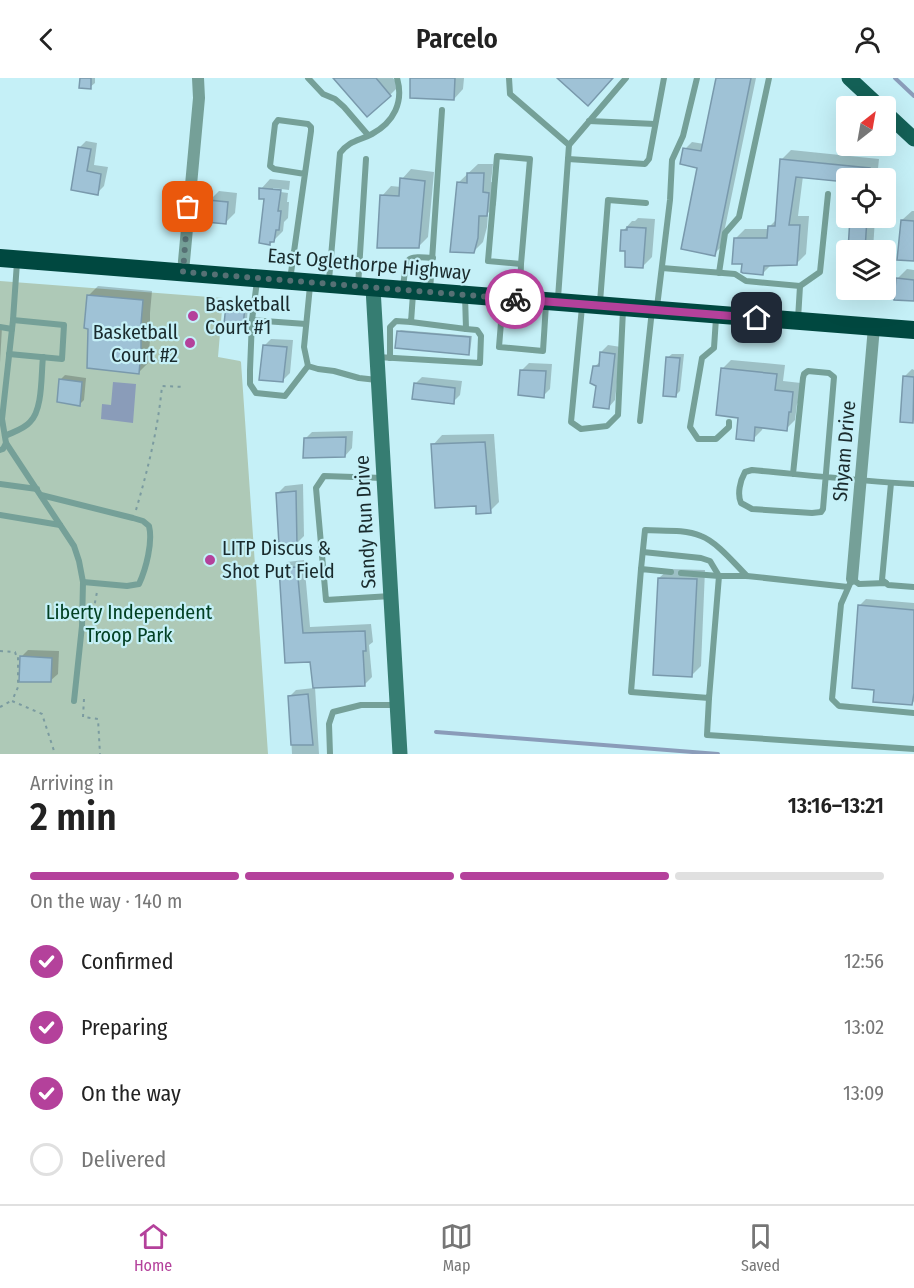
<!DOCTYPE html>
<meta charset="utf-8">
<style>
body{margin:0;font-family:"Fira Sans Condensed",sans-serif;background:#f6f6f6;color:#222;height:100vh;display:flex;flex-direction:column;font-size:22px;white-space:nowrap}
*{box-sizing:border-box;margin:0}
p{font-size:20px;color:#767676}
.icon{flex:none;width:33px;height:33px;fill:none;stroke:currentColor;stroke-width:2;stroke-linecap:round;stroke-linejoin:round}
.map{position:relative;height:676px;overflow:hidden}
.details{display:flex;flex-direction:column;background:#fff;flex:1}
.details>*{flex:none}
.needle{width:39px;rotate:31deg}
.fabs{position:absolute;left:836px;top:18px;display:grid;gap:12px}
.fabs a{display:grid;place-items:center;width:60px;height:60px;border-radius:6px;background:#fff;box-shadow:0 6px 24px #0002;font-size:30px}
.pin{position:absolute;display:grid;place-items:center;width:51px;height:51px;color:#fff;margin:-26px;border-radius:12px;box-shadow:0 3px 9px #0006}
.courier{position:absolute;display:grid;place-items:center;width:60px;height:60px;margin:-30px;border:4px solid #b4419b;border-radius:50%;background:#fff;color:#222;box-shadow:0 2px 8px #0007}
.overview em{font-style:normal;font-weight:600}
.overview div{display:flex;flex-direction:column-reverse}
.overview{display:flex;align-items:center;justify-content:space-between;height:102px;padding:0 30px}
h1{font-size:39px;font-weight:600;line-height:45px}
.bar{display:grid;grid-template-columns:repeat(4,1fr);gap:9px 6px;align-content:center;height:72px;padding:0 30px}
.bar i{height:8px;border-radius:4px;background:#e0e0e0}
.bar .selected{background:#b4419b}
.bar p{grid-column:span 4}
ol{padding:0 30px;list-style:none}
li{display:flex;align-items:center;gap:18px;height:66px}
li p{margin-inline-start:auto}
li .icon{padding:6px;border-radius:50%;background:#b4419b;color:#fff;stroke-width:4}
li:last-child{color:#767676}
li i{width:33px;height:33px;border:3px solid #e0e0e0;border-radius:50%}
header{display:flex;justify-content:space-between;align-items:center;height:78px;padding:0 30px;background:#fff;font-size:27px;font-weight:600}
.tab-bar{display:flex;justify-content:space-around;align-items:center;height:84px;border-top:2px solid #e0e0e0;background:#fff;font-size:16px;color:#767676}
.tab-bar a{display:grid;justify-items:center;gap:3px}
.tab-bar .selected{color:#b4419b}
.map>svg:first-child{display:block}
.green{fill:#aec9b7}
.water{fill:#8a9cb9}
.shadow{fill:#0003}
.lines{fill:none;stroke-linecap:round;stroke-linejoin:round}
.stream{stroke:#8a9cb9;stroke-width:4}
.building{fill:#9fc2d6;stroke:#7999ac;stroke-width:1.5}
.path{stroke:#7b9ba0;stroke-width:2;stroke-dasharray:3 4.5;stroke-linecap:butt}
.lane{stroke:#75a098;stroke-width:6}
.street{stroke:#75a098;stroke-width:12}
.secondary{stroke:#367d72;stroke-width:15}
.primary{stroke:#146157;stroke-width:15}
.highway{stroke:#004840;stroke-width:18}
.done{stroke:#567074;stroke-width:6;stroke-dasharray:0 10.8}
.route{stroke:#b4419b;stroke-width:8}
.poi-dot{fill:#b4419b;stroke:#c5f0f7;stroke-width:2}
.labels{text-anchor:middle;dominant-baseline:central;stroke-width:4.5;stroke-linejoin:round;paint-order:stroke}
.street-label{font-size:20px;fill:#1a2b2d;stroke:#c5f0f7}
.poi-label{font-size:20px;fill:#1a2b2d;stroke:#c5f0f7;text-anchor:start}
.park-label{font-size:20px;fill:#024023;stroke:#c5f0f7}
</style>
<header><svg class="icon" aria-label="back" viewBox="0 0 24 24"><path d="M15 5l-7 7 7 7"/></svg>Parcelo<svg class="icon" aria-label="person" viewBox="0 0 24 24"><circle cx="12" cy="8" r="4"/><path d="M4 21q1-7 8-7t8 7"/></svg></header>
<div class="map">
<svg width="914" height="676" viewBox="0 0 914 676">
<rect width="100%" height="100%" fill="#c5f0f7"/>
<path class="green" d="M0,203L223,220L218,279L240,283L241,284L268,676H0Z"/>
<path class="water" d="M113,304L136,306L133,345L101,341L102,326L111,327Z"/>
<g class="shadow">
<path d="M81,0H95V5L90,9Z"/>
<path d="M335,0H393L399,8L390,17Z"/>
<path d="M411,0H464L463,11L454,21Z"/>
<path d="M718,0H756L721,169L714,176L699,89L685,71L692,64L704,66Z"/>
<path d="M86,63L97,65L94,87L108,89L104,108L97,115L73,111L79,70Z"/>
<path d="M791,72L879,81L877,100H846V102L803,98L798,138H809L806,176L796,186H772L763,195L743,185L735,161L745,151H769L770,148L777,141L781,82Z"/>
<path d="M478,86H493L491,104L497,105L496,127L488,135L487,149L483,164L473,174L458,105Z"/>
<path d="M411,91L434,94L428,159L419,168L382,118L391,108L401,109L402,101Z"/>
<path d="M270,101L290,103L289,112L273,110V113L288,115L287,124H289L288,140L284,144L283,153L270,166L266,120L261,111Z"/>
<path d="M219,113L237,115L235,135L226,144L209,123Z"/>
<path d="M912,133H914V182L902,142Z"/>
<path d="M638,140L655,141L652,179L643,188L627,172L623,153L632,143H635Z"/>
<path d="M852,140H875L873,172H849Z"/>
<path d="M907,191L914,192V221L897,201Z"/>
<path d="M98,208L152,213L150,235V262L148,285L139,294L88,218Z"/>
<path d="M232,224L248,225L247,242L242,247L227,228Z"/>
<path d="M0,249H2L0,285Z"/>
<path d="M401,252L472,258L470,274L468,276L399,253Z"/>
<path d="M271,261L293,262L290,295L283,302L264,268Z"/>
<path d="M608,267L621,269L615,322L608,330L598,307L594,289L601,283V274Z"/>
<path d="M672,276H684L680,313L675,318L667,280Z"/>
<path d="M731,282L785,287L783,303L801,305L799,324L797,326L795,342L786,351L763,349L762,352L753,361L740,338L722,291Z"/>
<path d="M529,285L552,286L550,311L543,318L522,292Z"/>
<path d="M912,291L914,292V342L912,343L905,298Z"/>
<path d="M65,297L86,300L84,322L80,326L59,323L61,301Z"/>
<path d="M422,299L462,303L460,317L453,324L415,306Z"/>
<path d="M353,353L352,370L345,378L305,361L312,354Z"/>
<path d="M494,356L499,424L490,433L477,426L433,367L442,357Z"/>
<path d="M303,406L304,458L297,465L278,415L285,408Z"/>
<path d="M304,482L310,549L371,546L373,564L369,567L372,599L365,606L315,609L319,676H292L289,619L296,612L314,610L312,582L280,491L287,484Z"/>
<path d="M669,491L705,492L701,588L692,597L659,500Z"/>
<path d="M866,521L914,525V623L912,626L875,610L859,528Z"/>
<path d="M28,572L59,573L58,596L50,603L21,579Z"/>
</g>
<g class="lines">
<g class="stream">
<path d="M895,0L914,18"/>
<path d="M436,654L718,676"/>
</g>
</g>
<g class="building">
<path d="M80,0H91V11L79,10Z"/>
<path d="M333,0H376L391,18L367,39Z"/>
<path d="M410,0H455L454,22L410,20Z"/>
<path d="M557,0H613L588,28Z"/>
<path d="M716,0H751L715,178L681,171L697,90L680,86L683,70L701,73Z"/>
<path d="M78,69L91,71L87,93L101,96L98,117L71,112Z"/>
<path d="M780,81L870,90L869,100H846V104L796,99L789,147H800L797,187L764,188L763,197L743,195L741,194L742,186H732L734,160H767L768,148H775Z"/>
<path d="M467,95H484L483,114L489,115L487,138H479L478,160L474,175L450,174L457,104L467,105Z"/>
<path d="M400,100L425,103L419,170H377L380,117L399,118Z"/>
<path d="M259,110L281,112L278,133H281L279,152H276L274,164H270V167L259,165L264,121H259Z"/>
<path d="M208,122L228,124L226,146L206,144Z"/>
<path d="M850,140H867L865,172H848Z"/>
<path d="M901,142L914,143V183L897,182Z"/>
<path d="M627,149L646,150L643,190L625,189V173H620L621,152H627Z"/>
<path d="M896,200L914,202V223L894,222Z"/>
<path d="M87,217L143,222L141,246V272L139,296L87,290L88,251L84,250Z"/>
<path d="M226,227L245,229L243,248L224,246Z"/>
<path d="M397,253L470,259L469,277L395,270Z"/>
<path d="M263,267L287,269L283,304L259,302Z"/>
<path d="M600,274L615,276L609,331L593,329L596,308L590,305L593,288H599Z"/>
<path d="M666,279L680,280L676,319L663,318Z"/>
<path d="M721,290L777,296L775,312L793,314L791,334H789L787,353L755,349L754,363L736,361L738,340L716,337Z"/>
<path d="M520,292L546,293L544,320L518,317Z"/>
<path d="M903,298L914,299L913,345L900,344Z"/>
<path d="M59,301L82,304L80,328L57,324Z"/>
<path d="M414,305L455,310L454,326L412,321Z"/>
<path d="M346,359L345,379L303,380L304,360Z"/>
<path d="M485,364L491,435L476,436V428L435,430L431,366Z"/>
<path d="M296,413L297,467H279L276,415Z"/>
<path d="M297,489L303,555L365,553L366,573H363L365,608L313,610L310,584L285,585L279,490Z"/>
<path d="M658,500L697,501L692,599L653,597Z"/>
<path d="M858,527L914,532V615L912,627L873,624L874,612L852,610Z"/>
<path d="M20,578L52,580L51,604H19Z"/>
<path d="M308,616L313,667H291L288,618Z"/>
</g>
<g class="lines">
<g class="path">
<path d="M136,432C148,391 158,351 162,308L185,309"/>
<path d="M92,540L97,514"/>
<path d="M0,573L15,574L16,577H18V609L12,623L42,636L55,676"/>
<path d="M84,621L83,639L98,641L100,676"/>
<path d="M0,629L11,623"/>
</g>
<g class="lane">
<path d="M308,0L323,16L335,21L344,29L368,57"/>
<path d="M509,0L510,16L569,67L558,220"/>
<path d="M589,43L655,46"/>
<path d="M569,67L626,0"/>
<path d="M568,81L645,86L649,81L664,0"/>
<path d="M17,184L13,242L2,341L6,365L74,468L79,483L83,504L82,548L74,623"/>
<path d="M662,190L735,196L746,203L800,208L820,194L828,116"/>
<path d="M719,195L725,155L739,139L769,0"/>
<path d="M290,202L311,53V49L308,46L278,42L275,46L270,88L274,91L305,96"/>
<path d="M329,202L340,75C350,62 359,63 372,56C394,44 404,24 397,0"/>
<path d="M257,203L252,242L250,292V306L256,315L285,318L308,288"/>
<path d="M310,208L304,269L308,288L318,291L334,293L359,300L377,302"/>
<path d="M358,208L366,81"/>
<path d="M403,209C407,181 402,177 433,180"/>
<path d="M430,213L442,32"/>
<path d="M520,218L521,186L530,81L497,78L488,183L521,186"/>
<path d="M503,220L499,269L543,273L546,226"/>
<path d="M600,224L608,122L646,125"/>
<path d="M582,229L571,344L581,351L607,348L618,337L623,232"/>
<path d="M657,229L670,122L672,82L683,58L697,0"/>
<path d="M716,240L714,270L702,280L690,349L698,361H716L729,349V344"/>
<path d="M798,241L800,208"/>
<path d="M252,242L306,246"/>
<path d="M411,244L466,251"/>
<path d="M0,249L12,251"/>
<path d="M9,276L62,281L64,247L13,242"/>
<path d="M377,279L480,285L481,258L477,252L466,251L465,217"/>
<path d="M390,280V249L396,243L411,244L413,216"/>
<path d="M640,343L652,232"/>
<path d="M5,358C13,354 24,351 30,344C43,332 41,296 43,279"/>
<path d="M0,372L3,371L6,365"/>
<path d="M793,396L803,300L804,296L808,293L829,295L834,299L823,431L821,434L812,435L752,431L741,425C737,416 740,403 745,394L752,392C806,397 860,403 914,406"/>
<path d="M383,400L324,398L316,410L326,522L391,518"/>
<path d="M0,406L37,411"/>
<path d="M41,417L133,440L143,443L149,448C153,464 146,491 139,506L127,508L83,504"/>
<path d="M0,437L60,447"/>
<path d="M643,474L701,480L710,483L719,498L709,620L631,614L641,491L671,494"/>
<path d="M641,491L645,452C663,453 684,451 701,458C717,464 734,485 747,498"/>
<path d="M681,495L719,498H747L848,509"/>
<path d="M886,505L882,502L891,405"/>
<path d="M914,509L888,507L886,505L859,506L852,501L841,526L832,621L839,628L914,635"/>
<path d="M709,620L707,657L914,671"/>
<path d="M330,676L329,646L333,634L361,627H396"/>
</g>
<g class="street">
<path d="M183,194L199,20L198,0"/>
<path d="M852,501L874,249"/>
</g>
<path class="secondary" d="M373,210L400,676"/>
<g class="primary">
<path d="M849,0L879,28"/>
<path d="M885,34L914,61"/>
</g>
<path class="highway" d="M0,180L914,252"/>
</g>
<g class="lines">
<path class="done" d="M188,129L183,194L515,221"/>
<path class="route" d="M515,221L757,240"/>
</g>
<g class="poi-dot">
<circle cx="193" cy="238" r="6"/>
<circle cx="190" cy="265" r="6"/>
<circle cx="210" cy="482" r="6"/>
</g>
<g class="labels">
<g class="street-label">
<text transform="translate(369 186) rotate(5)">East Oglethorpe Highway</text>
<text transform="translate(844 373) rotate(-85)">Shyam Drive</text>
<text transform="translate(365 444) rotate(-93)">Sandy Run Drive</text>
</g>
<g class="poi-label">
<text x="205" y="226">Basketball<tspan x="205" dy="23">Court #1</tspan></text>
<text x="178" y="254" text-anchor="end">Basketball<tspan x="178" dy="23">Court #2</tspan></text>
<text x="222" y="470">LITP Discus &amp;<tspan x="222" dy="23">Shot Put Field</tspan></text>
</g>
<g class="park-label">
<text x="129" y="534">Liberty Independent<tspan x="129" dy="23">Troop Park</tspan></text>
</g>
</g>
</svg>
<div class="fabs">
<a><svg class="needle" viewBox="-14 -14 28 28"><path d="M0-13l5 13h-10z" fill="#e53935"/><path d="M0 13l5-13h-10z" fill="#767676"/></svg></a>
<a><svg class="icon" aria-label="locate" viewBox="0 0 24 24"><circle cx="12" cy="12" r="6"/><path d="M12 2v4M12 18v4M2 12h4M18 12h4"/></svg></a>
<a><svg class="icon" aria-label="layers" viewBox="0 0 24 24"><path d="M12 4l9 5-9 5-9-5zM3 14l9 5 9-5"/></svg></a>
</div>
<div class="pin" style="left:188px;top:129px;background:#ea580c"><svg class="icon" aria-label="bag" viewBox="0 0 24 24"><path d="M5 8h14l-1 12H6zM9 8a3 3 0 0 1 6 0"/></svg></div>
<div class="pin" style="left:757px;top:240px;background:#1f2937"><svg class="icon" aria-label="home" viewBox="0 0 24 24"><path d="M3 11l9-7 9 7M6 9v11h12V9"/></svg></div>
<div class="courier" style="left:515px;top:221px"><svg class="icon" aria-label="bike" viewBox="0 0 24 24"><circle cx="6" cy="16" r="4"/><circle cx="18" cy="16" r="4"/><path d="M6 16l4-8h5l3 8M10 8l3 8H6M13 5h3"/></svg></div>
</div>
<section class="details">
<div class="overview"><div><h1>2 min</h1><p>Arriving in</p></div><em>13:16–13:21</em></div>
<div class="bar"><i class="selected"></i><i class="selected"></i><i class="selected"></i><i></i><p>On the way · 140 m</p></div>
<ol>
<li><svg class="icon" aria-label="check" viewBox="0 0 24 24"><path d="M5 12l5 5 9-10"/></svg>Confirmed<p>12:56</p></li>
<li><svg class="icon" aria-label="check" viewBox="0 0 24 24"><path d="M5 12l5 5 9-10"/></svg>Preparing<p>13:02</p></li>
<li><svg class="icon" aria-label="check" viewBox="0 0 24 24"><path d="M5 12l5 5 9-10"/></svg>On the way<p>13:09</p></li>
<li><i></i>Delivered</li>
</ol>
</section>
<nav class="tab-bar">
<a class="selected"><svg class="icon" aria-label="home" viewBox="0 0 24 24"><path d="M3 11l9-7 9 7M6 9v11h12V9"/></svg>Home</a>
<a><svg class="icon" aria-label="map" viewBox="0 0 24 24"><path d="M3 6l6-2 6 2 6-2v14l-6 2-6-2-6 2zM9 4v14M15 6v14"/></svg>Map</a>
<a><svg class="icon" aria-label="saved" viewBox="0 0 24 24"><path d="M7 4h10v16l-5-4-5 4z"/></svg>Saved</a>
</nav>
